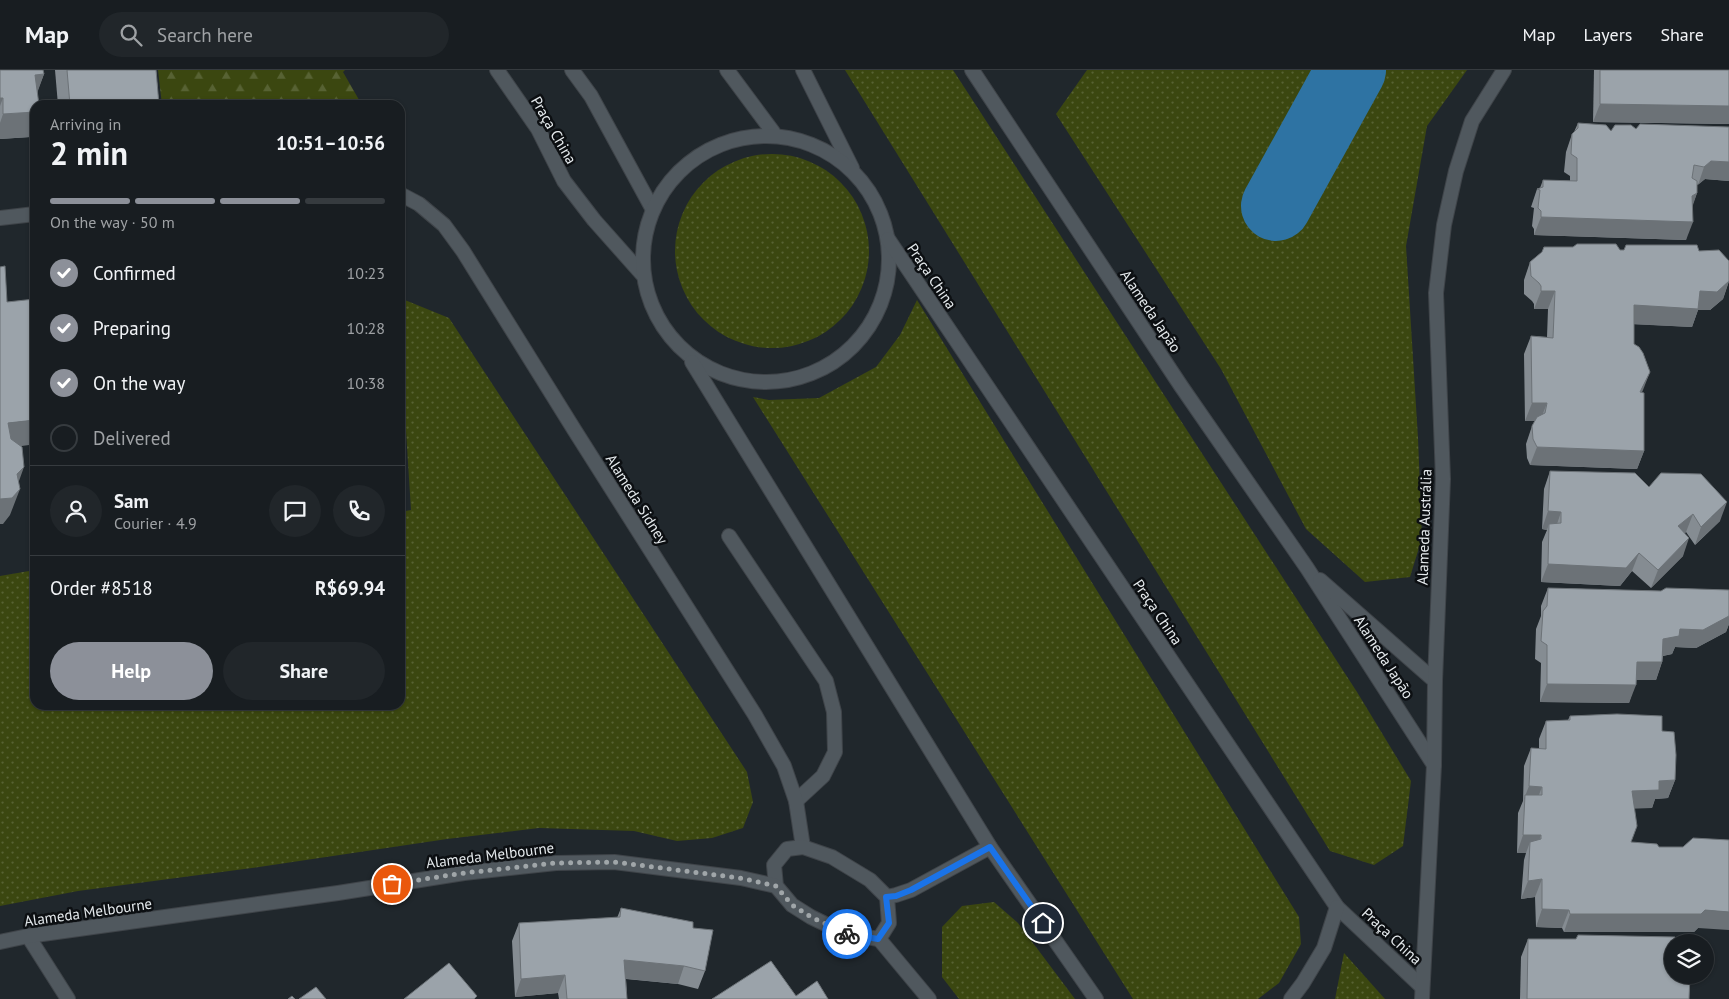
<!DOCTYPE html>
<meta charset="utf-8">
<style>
body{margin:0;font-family:"PT Sans",sans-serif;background:#21262a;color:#f1f3f6;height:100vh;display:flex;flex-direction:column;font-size:19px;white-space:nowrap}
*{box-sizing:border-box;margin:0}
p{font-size:16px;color:#9fa2a5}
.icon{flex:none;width:28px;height:28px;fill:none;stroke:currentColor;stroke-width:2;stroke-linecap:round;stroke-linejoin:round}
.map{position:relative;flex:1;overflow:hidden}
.details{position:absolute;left:30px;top:30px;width:375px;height:610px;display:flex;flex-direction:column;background:#181d21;border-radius:15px;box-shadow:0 1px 4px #0004,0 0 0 1px #363b3f}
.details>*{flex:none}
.fabs{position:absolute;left:1664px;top:864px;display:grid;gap:10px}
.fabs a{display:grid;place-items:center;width:50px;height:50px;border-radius:50%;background:#181d21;box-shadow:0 1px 4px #0004,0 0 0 1px #363b3f;font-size:25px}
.pin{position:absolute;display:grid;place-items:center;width:42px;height:42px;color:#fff;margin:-21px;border:2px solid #fff;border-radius:50%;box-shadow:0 1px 5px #0007}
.courier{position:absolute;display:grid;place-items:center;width:50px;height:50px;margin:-25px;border:4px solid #1a73e8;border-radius:50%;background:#fff;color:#222;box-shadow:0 1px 6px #0007}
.summary em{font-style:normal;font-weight:800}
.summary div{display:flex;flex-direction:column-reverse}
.summary{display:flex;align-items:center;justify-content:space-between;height:85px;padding:0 20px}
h1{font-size:32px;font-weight:800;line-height:38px}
.bar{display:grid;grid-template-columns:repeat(4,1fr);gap:8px 5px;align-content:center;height:60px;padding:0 20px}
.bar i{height:6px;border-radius:4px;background:#363b3f}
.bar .selected{background:#8c9099}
.bar p{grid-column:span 4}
.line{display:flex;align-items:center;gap:12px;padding:0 20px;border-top:1px solid #363b3f}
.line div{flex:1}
.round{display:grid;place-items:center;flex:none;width:52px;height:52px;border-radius:26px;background:#21262a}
ol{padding:0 20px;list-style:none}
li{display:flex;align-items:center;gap:15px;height:55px}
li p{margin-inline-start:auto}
li .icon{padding:5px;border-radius:50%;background:#8c9099;color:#fff;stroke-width:4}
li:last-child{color:#9fa2a5}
li i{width:28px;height:28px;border:2px solid #363b3f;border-radius:50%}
.cta{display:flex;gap:10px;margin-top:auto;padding:10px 20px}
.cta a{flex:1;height:58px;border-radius:30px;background:#8c9099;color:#fff;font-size:20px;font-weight:800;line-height:58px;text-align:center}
.cta a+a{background:#21262a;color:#f1f3f6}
header{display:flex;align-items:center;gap:30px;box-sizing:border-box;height:70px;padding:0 25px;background:#181d21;border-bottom:1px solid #363b3f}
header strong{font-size:24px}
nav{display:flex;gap:28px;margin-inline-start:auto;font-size:18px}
.search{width:350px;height:45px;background:#21262a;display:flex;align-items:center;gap:12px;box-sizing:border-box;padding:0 18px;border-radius:28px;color:#9fa2a5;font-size:19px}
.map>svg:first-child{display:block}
.forest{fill:url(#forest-firs)}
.park{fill:url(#park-dots)}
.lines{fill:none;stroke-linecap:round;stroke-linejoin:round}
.river{stroke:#2e73a3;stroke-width:70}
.service-casing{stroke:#3f4449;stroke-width:16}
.minor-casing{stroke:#3f4449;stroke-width:16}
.service{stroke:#50585e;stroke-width:14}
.minor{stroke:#50585e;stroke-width:14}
.wall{fill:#858c92}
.shaded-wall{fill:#6c7277}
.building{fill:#9ba3aa;stroke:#6c7277}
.done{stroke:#a0a6a9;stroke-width:5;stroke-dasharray:0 9}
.route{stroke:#1a73e8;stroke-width:6}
.labels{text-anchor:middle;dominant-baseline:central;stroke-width:5;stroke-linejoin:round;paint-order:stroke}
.street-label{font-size:15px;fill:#e5eaed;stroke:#0c0f12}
</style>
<header>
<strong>Map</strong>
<div class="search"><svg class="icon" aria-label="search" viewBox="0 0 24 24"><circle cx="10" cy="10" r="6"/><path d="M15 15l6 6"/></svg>Search here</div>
<nav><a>Map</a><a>Layers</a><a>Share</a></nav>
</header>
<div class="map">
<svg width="1729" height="929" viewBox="0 0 1729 929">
<defs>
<pattern id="forest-firs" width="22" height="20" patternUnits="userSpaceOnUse" patternTransform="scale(1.25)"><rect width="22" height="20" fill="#3b4710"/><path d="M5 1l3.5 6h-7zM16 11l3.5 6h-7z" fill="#576233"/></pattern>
<pattern id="park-dots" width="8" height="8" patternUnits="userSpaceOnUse" patternTransform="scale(1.25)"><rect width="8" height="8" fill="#3b4710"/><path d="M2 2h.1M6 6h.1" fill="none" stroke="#576233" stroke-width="1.8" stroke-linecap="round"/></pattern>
</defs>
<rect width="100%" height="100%" fill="#20272c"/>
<path class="forest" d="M158,0H345L343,2L362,35H162Z"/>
<g class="park">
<path d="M845,0H953L1357,622L1411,711L1403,776L1374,795L1330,781Z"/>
<path d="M1087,0H1467L1427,56L1406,176L1418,368L1422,468L1410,507L1365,512L1306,459L1221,299L1056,44Z"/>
<circle cx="772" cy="181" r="97"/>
<path d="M400,228L449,248L747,702L753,732L743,758L712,768L677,771L634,761L539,758L447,769L252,798L78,821L0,836V506L35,500V635H400V442L411,440L400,266Z"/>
<path d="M917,230L1299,847L1301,874L1279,913L1258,929H1133L753,327L769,330L819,328L876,297L900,265Z"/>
<path d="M994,832L1018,853L1075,929H959L942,907V857L962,836Z"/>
<path d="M1344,883L1385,929H1335Z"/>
</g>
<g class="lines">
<path class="river" d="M1276,136L1351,0"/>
<defs>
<path id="service" d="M729,466L826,611L834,642L835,682L823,706L796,731"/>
<g id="minor">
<path d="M497,0L538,59L564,111L594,150L642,204"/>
<path d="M572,0L591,26L652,138"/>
<path d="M727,0L773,62"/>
<path d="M803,0L852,98"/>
<path d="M972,0L1181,316L1307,498L1434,695"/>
<circle cx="766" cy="189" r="123"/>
<path d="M400,124L419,134L444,155L463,181L575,361L755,645L784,696L796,731L803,777"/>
<path d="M0,148L35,144"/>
<path d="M888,169L1337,837L1421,916"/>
<path d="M692,292L990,777L1096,929"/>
<path d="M1320,510L1435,611"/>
<path d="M803,777L832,787L870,810L887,827L889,853L879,869L846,864L811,847L792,835L776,816L774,795L787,779Z"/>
<path d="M887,827L896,825L911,820L990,777"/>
<path d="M28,866L68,929"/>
<path d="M879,869L929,929"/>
<path d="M0,872L28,866L338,823L464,803L556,793L614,792L741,808L776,816"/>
<path d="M1291,929L1303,913L1324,878L1337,837"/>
<path d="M1422,929L1434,695L1435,611L1443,409L1436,223L1444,155L1456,101L1472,51L1504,0"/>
</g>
</defs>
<use href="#service" class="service-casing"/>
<use href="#minor" class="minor-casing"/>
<use href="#service" class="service"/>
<use href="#minor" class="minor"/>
</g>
<g class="wall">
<path d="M0,0L44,4L37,22L30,67L0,69Z"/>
<path d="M55,0H156L159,35H58Z"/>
<path d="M1594,0H1729V54L1593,52Z"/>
<path d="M1578,53L1611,61L1636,59L1729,57V111L1705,109L1697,115V123L1692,136L1686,170L1534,165V159L1532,156L1534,138L1531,137L1537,119L1540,118L1543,110L1570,111V106L1564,102L1566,82L1572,64L1574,62Z"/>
<path d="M1544,177L1620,180L1699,181L1729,211L1723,229L1710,240H1698L1692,257L1634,254V274L1642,322L1644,381L1637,399L1530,395L1527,388L1526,374L1532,356L1535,351H1525L1524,284L1531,266L1547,267L1548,239H1534V234L1532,231L1524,224V210L1530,192L1542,182Z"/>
<path d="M1550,401L1649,417L1720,451L1695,475L1686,462L1685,463L1683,486L1651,518L1632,501L1620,516L1541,512L1542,472L1547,460L1542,459L1544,419Z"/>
<path d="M1548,518L1661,521L1729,520V554L1726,562L1696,578L1675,577L1672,584L1663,586L1662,592L1656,610H1636L1629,633L1540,632L1541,593L1535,589L1536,559L1541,546V536Z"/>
<path d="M1570,646L1662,661L1675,710L1668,728L1655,729L1652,738H1634L1631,772L1698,858L1694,862H1564L1562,858L1536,857L1535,827L1521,829L1524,790L1526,783H1517L1518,743L1523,731L1524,696L1531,678L1539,679V669L1546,651L1568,650Z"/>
<path d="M621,838L693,858L705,901L698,919L678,914L626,909L627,929H559L558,923L515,927L512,871L519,853L617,848Z"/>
<path d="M1528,869L1689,929H1520L1521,887Z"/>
</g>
<g class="shaded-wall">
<path d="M44,4L35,29V5Z"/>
<path d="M0,28H3L0,36Z"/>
<path d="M120,33V35H103Z"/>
<path d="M1600,34L1729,36V54L1593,52Z"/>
<path d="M35,42V53L30,67L0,69V53L3,44Z"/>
<path d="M1711,91L1729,92V111L1705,109L1698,115L1704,97Z"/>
<path d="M1697,123L1691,141L1692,126Z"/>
<path d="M1541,147L1693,152L1686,170L1534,165Z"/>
<path d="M1729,211L1723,229L1710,240H1698L1692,257L1628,254L1634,235L1700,221Z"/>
<path d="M1541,221H1555L1548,239H1534Z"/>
<path d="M400,291H404L400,301Z"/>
<path d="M1650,302L1643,320L1634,340L1640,322Z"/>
<path d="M1532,333H1547L1540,351H1525Z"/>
<path d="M35,350V369H32L29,375L0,379L8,353Z"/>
<path d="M1537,377L1644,381L1637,399L1530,395Z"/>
<path d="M24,397L15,422L20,419L10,445L3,454H0V429L17,404Z"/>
<path d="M1727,432L1720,451L1695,475L1701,457Z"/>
<path d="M1548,441L1561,442L1555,460L1549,454L1547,460L1542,459Z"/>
<path d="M1693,444L1686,462L1672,474L1678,456Z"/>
<path d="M1689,468L1683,486L1651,518L1658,500Z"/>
<path d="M1639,483L1632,501L1620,516L1541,512L1548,494Z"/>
<path d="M1729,546V554L1726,562L1696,578L1675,577L1672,584L1657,587L1663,569L1680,559Z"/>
<path d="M1637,592H1662L1656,610H1630Z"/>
<path d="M1547,614L1636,615L1629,633L1540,632Z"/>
<path d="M1675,710L1668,728L1655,729L1652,738L1625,739L1632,721L1659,711Z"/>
<path d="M1529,716L1542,717L1535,735L1524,729Z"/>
<path d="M1523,765H1541L1535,783L1530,772L1526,783H1517Z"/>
<path d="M1542,809L1535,827L1521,829L1528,811Z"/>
<path d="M1542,839L1569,840L1562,858L1536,857Z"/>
<path d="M1705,840L1729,842V860L1698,858L1694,862H1564L1570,844Z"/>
<path d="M624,890L684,896L678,914L618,908Z"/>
<path d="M565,905L558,923L515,927L521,909Z"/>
</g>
<g class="building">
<path d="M0,0H43L44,4L35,5L39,35H35V42L3,44V28H0Z"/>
<path d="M67,0H156L159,35H120V33L103,35H70Z"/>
<path d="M1600,0H1729V36L1600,34Z"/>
<path d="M1578,53L1606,55L1611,61L1615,55H1631L1636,59L1640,54L1729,57V92L1711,91L1704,97L1694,95L1692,108L1697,111V123L1692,126L1693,152L1541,147V141L1538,138L1540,120L1537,119L1543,117V110L1577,111V88L1571,84L1572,64L1578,58Z"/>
<path d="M1577,174H1616L1620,180H1624L1626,175H1697L1699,181L1719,180L1729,191V211L1717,222L1700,221L1698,239L1634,235V274L1639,277L1643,283L1650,302L1640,322L1644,323V381L1537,377L1533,369L1532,356L1537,347L1545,343L1547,333H1532L1531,266L1553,268L1555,221H1541V216L1539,213L1531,206L1530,192L1542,182L1544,177H1573Z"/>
<path d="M5,196L7,232L35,229V350L8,353L11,369L22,377L24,397L17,404L20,419L12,428L0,429V197Z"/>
<path d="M400,235L404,291H400Z"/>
<path d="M1550,401L1635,403L1649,417L1661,403L1701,404L1727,432L1701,457L1693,444L1678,456L1689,468L1658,500L1639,483L1626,498L1548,494L1549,454L1561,453V442L1548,441Z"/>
<path d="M1548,518L1661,521L1666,518L1729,520V546L1703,560L1680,559L1679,566L1663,569L1662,592H1637L1636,615L1547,614V575L1541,571L1543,541L1547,536Z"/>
<path d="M1617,644L1662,646V661L1674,662L1676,685L1675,710L1659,711V720L1632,721L1637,756L1631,772L1657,774L1659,777H1683L1693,768L1729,770V842L1705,840L1701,844H1570L1569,840L1542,839V809L1528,811L1530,772L1541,769V765H1523L1525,725H1542V717L1529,716L1531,678L1546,679V651L1570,650V646Z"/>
<path d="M621,838L693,852V858L713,860L705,901L684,896L624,890L627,929H567L565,905L521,909L519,853L620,847Z"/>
<path d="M1578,865L1675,867L1679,871H1690V872H1672V905H1690L1689,929H1527L1528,869H1576Z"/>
<path d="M771,891L796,926L817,911L828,929H712Z"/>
<path d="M449,893L477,926L474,929H404Z"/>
<path d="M316,917L326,929H299Z"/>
<path d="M292,926L295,929H288Z"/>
</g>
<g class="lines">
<path class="done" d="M392,814L464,803L556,793L614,792L740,808L776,816L792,835L811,847L847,864"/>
<path class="route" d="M847,864L878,869L889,853L886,827L896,826L911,820L990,777L1043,853"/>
</g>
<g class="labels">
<g class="street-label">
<text transform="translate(554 60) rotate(60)">Praça China</text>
<text transform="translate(932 206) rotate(56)">Praça China</text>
<text transform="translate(1151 241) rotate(56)">Alameda Japão</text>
<text transform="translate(637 429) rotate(58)">Alameda Sidney</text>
<text transform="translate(1424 457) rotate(-88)">Alameda Austrália</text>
<text transform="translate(1158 542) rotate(56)">Praça China</text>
<text transform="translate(1384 587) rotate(57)">Alameda Japão</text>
<text transform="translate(490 785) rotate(-7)">Alameda Melbourne</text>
<text transform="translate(88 842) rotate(-8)">Alameda Melbourne</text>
<text transform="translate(1392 866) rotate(43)">Praça China</text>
</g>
</g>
</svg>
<div class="fabs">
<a><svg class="icon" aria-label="layers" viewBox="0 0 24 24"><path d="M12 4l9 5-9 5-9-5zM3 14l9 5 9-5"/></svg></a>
</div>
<div class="pin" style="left:392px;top:814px;background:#ea580c"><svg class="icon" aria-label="bag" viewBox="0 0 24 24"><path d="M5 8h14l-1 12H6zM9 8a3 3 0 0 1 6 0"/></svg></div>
<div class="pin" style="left:1043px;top:853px;background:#1f2937"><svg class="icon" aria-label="home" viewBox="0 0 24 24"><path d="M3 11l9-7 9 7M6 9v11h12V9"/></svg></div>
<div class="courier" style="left:847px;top:864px"><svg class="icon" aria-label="bike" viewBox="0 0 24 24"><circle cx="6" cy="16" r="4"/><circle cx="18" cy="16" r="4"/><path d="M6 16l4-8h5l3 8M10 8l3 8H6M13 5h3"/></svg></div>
<section class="details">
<div class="summary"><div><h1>2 min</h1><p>Arriving in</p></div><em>10:51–10:56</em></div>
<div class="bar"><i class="selected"></i><i class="selected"></i><i class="selected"></i><i></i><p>On the way · 50 m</p></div>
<ol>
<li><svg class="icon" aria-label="check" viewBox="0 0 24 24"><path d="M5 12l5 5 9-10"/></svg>Confirmed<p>10:23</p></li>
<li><svg class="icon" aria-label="check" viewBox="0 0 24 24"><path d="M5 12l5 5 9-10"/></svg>Preparing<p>10:28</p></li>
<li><svg class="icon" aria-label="check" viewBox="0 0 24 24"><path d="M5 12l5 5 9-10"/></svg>On the way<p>10:38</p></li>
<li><i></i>Delivered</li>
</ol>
<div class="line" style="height:90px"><a class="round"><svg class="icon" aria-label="person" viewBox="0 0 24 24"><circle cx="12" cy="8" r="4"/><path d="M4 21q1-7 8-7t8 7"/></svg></a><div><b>Sam</b><p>Courier · 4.9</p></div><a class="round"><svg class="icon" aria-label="chat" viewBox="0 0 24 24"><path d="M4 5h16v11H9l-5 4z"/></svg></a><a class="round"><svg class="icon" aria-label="phone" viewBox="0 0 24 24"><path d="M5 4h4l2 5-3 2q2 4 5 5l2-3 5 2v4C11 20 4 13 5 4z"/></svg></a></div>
<div class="line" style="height:65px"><div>Order #8518</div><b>R$69.94</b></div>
<div class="cta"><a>Help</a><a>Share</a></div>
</section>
</div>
